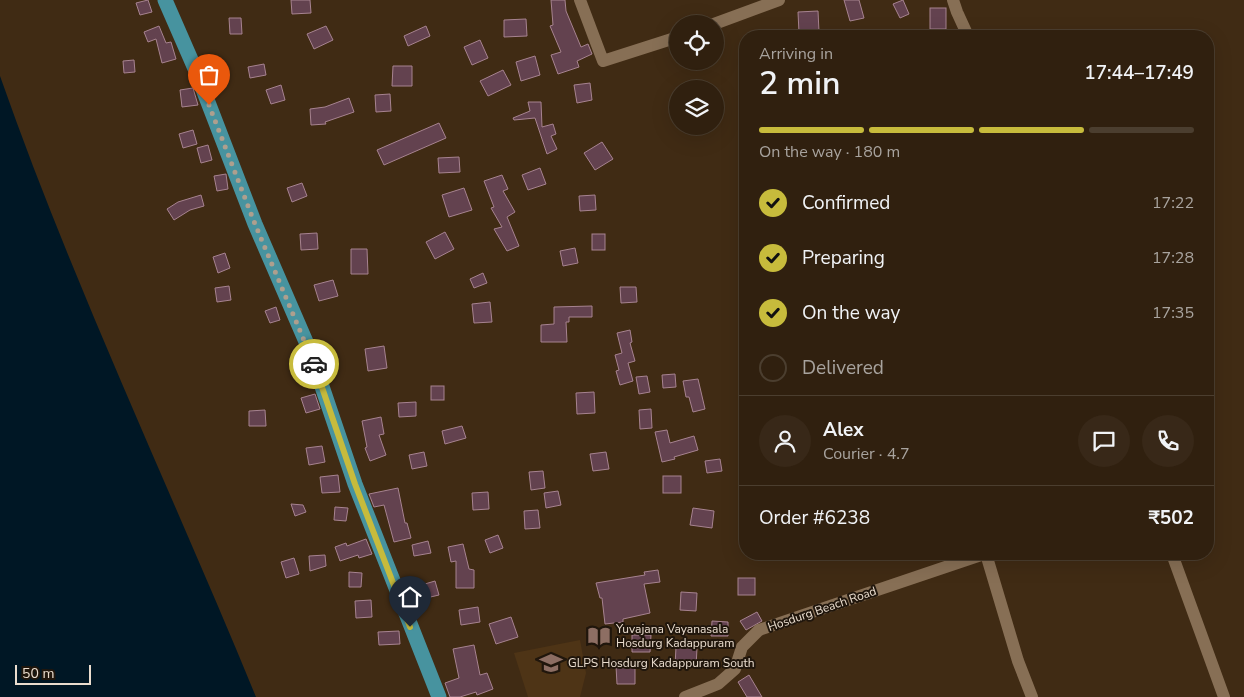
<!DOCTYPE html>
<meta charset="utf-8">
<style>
body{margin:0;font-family:"Nunito Sans",sans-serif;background:#382818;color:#f1f3f6;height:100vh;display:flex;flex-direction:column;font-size:19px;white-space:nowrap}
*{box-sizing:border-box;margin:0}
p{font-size:16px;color:#a8a39e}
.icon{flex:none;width:28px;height:28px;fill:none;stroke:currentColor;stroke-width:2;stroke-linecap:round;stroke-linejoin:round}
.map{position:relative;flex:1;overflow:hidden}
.details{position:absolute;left:739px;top:30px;width:475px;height:530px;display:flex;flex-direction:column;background:#30200f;border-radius:20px;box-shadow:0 5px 20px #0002,0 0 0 1px #4b3e2f}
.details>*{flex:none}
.tools{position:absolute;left:669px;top:15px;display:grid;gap:10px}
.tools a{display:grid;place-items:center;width:55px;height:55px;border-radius:50%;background:#30200f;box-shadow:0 5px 20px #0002,0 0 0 1px #4b3e2f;font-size:25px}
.scale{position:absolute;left:15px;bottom:12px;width:76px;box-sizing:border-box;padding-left:5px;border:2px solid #eaddcf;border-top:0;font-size:14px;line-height:18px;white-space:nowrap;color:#eaddcf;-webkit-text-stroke:4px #20160c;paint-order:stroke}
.pin{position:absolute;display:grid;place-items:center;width:42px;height:42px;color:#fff;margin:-51px -21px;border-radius:50% 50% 50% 0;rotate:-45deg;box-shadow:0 0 5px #0007}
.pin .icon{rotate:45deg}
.courier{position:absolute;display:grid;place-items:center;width:50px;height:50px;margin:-25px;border:4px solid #c7bb3c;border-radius:50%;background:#fff;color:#222;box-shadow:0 1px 6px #0007}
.summary em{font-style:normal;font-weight:600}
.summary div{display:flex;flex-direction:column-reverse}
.summary{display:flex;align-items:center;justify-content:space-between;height:85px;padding:0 20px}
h1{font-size:32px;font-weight:600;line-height:38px}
.bar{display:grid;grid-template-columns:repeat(4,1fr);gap:8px 5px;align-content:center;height:60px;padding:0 20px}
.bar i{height:6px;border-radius:4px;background:#4b3e2f}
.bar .selected{background:#c7bb3c}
.bar p{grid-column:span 4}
.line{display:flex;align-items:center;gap:12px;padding:0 20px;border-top:1px solid #4b3e2f}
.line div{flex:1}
.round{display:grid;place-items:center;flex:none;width:52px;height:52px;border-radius:26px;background:#382818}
ol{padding:0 20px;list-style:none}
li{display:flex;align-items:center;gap:15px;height:55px}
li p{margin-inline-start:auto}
li .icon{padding:5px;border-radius:50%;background:#c7bb3c;color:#111;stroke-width:4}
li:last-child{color:#a8a39e}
li i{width:28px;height:28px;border:2px solid #4b3e2f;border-radius:50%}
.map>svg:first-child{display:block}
.built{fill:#4e3416}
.water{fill:#001725}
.building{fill:#63424f;stroke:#a78390}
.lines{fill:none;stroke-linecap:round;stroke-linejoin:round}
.minor{stroke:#876f55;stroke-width:12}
.major{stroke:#47939f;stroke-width:15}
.done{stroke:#ae9f8e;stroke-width:5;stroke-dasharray:0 9}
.route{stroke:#c7bb3c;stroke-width:6}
.labels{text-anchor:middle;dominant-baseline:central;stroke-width:4;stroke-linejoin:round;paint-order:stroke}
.street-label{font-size:12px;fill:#eaddcf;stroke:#20160c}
.poi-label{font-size:12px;fill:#eaddcf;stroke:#20160c;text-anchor:start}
</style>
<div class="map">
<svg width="1244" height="697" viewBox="0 0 1244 697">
<rect width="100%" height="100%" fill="#402b14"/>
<path class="built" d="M580,640L586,673L580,697H528L514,653Z"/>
<path class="water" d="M0,76C74,287 171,490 256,697H0Z"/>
<g class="building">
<path d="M148,0L152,12L140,15L136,3Z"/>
<path d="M291,0H310L311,13L292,14Z"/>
<path d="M551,0H565L566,11L581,47L588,44L592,54L577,61L579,67L558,74L551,55L561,52L550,26L553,25Z"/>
<path d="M844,0H859L864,18L850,21Z"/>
<path d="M903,0L909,14L900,18L893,4Z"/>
<rect x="930" y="8" width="16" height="21"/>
<path d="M818,11L819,32L799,33L798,12Z"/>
<path d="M229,18H241L242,34H230Z"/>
<path d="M526,19L527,36L504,37V20Z"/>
<path d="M159,26L166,43L171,42L176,59L162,63L156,39L148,42L144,32Z"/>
<path d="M326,26L333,40L314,49L307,34Z"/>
<path d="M426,26L430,36L408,46L404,36Z"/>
<path d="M480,40L488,58L472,65L464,47Z"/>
<path d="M535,56L540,75L521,81L516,62Z"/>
<path d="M134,60L135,72L124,73L123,61Z"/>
<path d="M264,64L266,75L250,78L248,67Z"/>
<path d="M393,66H412V86H392Z"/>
<path d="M503,70L511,85L488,96L480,81Z"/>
<path d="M590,83L592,100L577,103L574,85Z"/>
<path d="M281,85L285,100L271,104L266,90Z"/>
<path d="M193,88L198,105L182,107L180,90Z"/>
<path d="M390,94L391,111L376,112L375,95Z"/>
<path d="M349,98L354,112L325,122L326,124L311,125L310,109L325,107Z"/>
<path d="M528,102H541L542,127L553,124L556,134L551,136L557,149L547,154L535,118L514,120L513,118L530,111Z"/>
<path d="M439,123L446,138L384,165L377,150Z"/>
<path d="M193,130L197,144L183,148L179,134Z"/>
<path d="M602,142L613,159L595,170L584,153Z"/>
<path d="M208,145L212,160L201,163L197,148Z"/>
<path d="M459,157L460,172L439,173L438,158Z"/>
<path d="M540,168L546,184L528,190L522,175Z"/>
<path d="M226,174L228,189L217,191L214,176Z"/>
<path d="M502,175L508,189L503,191L515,212L507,217L519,246L507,251L494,229L502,227L491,208L494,207L484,181Z"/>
<path d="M302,183L307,196L292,202L287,188Z"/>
<path d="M464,188L472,210L449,217L442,195Z"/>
<path d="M201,195L204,206L190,210L174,220L167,209L178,202Z"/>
<path d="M595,195L596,210L580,211L579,196Z"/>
<path d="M445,232L454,249L435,259L426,242Z"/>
<path d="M317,233L318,249L301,250L300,234Z"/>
<rect x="592" y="234" width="13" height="16"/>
<path d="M575,248L578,263L563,266L560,251Z"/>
<path d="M351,249H367L368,274H351Z"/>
<path d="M225,253L230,268L218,273L213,257Z"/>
<path d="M483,273L487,283L474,288L470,279Z"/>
<path d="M333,280L338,296L319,301L314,285Z"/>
<path d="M229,286L231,300L217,302L215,288Z"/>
<path d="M620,287H636L637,302L621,303Z"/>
<path d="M490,302L492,322L474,323L472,304Z"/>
<path d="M592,306V317H569V322H566L567,342H541V325L554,324V307Z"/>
<path d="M276,307L280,320L270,323L265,311Z"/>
<path d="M630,330L632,342L630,343L635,361L628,363L633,381L620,385L616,371L619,370L615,355L622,353L617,333Z"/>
<path d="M384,346L387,368L368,371L365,349Z"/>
<path d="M675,374L676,387L663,388L662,375Z"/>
<path d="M647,376L650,392L639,394L636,377Z"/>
<path d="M698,379L705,409L693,412L689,397H686L683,381Z"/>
<rect x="431" y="386" width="13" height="14"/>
<path d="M594,392L595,413L577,414L576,393Z"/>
<path d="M315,394L320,409L306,413L301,398Z"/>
<path d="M416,402V416L399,417L398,403Z"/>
<path d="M651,409L652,428L640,429L639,410Z"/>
<path d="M265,410L266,426H249V411Z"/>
<path d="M381,417L384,434L379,435L386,455L370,461L365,448L367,447L362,421Z"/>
<path d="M462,426L466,438L445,444L442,431Z"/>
<path d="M667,430L670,443L694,436L698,450L674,457L675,459L662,462L655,432Z"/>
<path d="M322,446L325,462L309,465L306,448Z"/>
<path d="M424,452L427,466L412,469L409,455Z"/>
<path d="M606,452L609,469L593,471L590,454Z"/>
<path d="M720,459L722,471L707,473L705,461Z"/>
<path d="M543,471L545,488L531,490L529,472Z"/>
<path d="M338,475L340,492L322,493L320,477Z"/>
<rect x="663" y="476" width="18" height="17"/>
<path d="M398,488L405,523H407L411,538L394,542L384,505L374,507L369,494Z"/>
<path d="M558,491L561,505L546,508L544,493Z"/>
<path d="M488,492L489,509L473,510L472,493Z"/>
<path d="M291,504L303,505L306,512L295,516Z"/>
<path d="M335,507L348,508L346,521L334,520Z"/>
<path d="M693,508L714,511L712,528L690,525Z"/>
<path d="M538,510L540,528L525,529L524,511Z"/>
<path d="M498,535L503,548L490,553L485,540Z"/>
<path d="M366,539L372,554L359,558L358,555L340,561L335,547L346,543L347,546Z"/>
<path d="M428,541L431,553L414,556L412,545Z"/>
<path d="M463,544L469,569L474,570V588H456V561L451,562L448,547Z"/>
<path d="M325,555L326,566L310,571L309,556Z"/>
<path d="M294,558L299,574L286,578L281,562Z"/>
<path d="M658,570L660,582L644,584L650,613L623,619V622L605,624L602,598H600L596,583L645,575L644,572Z"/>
<path d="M349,572L362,573L361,587H349Z"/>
<rect x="738" y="578" width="17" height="17"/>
<path d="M435,581L439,595L422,599L418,586Z"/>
<path d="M681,592L697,593L696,611L680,610Z"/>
<path d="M371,600L372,617L356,618L355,601Z"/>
<path d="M478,607L480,622L461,625L459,610Z"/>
<path d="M757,612L762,621L746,630L740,621Z"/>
<path d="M511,617L518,637L496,644L489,624Z"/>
<path d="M712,621L728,622V636H711Z"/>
<path d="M399,631L400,644L379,645L378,632Z"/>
<path d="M632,635H651L650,652H632Z"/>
<path d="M474,645L480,675L487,673L493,689L477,695L476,692L460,697H450L445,683L459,678L453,649Z"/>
<path d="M676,647L697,648L696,667L675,666Z"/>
<path d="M635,665V684H617L616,666Z"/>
<path d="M749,675L762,697H747L738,682Z"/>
</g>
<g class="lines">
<g class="minor">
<path d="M580,0L603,61L678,37"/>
<path d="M953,0L957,12L968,36"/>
<path d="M714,24L779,0"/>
<path d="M986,554L1018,661L1032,697"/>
<path d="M1172,554L1224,697"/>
<path d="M685,697L718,684L735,669L742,647L759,630L984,554"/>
</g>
<path class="major" d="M165,0L196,71L255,224L310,351L355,484L439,697"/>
</g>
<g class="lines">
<path class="done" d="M209,105L255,224L314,364"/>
<path class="route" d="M314,364L355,484L410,627"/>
</g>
<defs>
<symbol id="library-bare" viewBox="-9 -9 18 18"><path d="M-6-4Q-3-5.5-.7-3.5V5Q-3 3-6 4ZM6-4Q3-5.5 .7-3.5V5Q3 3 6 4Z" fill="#8d6e63" stroke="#20160c" stroke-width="2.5" paint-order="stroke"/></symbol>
<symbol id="school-bare" viewBox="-9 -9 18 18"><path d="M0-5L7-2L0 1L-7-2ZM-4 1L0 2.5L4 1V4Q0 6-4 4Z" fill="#8d6e63" stroke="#20160c" stroke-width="2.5" paint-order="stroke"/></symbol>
</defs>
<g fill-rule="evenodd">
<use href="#library-bare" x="583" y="620" width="32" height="32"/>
<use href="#school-bare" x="535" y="647" width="32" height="32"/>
</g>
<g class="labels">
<g class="street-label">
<text transform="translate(822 609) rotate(-19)">Hosdurg Beach Road</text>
</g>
<g class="poi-label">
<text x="616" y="629">Yuvajana Vayanasala<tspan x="616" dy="14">Hosdurg Kadappuram</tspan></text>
<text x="568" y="663">GLPS Hosdurg Kadappuram South</text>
</g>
</g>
</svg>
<div class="tools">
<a><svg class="icon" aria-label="locate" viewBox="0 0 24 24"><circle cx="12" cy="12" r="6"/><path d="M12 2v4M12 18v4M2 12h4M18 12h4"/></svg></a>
<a><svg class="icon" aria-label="layers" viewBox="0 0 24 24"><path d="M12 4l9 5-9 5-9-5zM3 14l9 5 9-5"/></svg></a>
</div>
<div class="scale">50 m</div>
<div class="pin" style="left:209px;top:105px;background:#ea580c"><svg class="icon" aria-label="bag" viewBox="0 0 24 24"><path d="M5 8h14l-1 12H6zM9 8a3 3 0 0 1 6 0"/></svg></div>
<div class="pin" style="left:410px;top:627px;background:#1f2937"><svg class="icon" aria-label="home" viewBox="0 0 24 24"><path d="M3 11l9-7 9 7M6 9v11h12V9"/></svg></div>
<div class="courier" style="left:314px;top:364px"><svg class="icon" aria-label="car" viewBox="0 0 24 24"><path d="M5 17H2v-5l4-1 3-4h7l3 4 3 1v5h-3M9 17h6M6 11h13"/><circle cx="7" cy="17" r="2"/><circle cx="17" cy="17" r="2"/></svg></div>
<section class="details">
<div class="summary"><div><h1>2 min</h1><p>Arriving in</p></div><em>17:44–17:49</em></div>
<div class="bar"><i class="selected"></i><i class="selected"></i><i class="selected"></i><i></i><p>On the way · 180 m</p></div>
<ol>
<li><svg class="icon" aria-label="check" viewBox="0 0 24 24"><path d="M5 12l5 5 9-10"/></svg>Confirmed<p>17:22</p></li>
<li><svg class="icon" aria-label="check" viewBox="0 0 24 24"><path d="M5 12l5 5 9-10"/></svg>Preparing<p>17:28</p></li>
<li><svg class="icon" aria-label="check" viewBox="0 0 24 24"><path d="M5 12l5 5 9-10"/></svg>On the way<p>17:35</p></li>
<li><i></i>Delivered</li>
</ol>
<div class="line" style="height:90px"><a class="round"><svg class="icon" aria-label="person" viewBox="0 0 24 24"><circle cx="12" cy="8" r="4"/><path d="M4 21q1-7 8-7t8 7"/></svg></a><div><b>Alex</b><p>Courier · 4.7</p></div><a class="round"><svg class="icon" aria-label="chat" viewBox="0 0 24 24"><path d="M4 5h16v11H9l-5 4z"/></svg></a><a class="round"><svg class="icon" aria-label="phone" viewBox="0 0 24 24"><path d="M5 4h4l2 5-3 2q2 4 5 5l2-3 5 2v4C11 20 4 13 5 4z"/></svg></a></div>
<div class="line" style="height:65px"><div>Order #6238</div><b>₹502</b></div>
</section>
</div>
